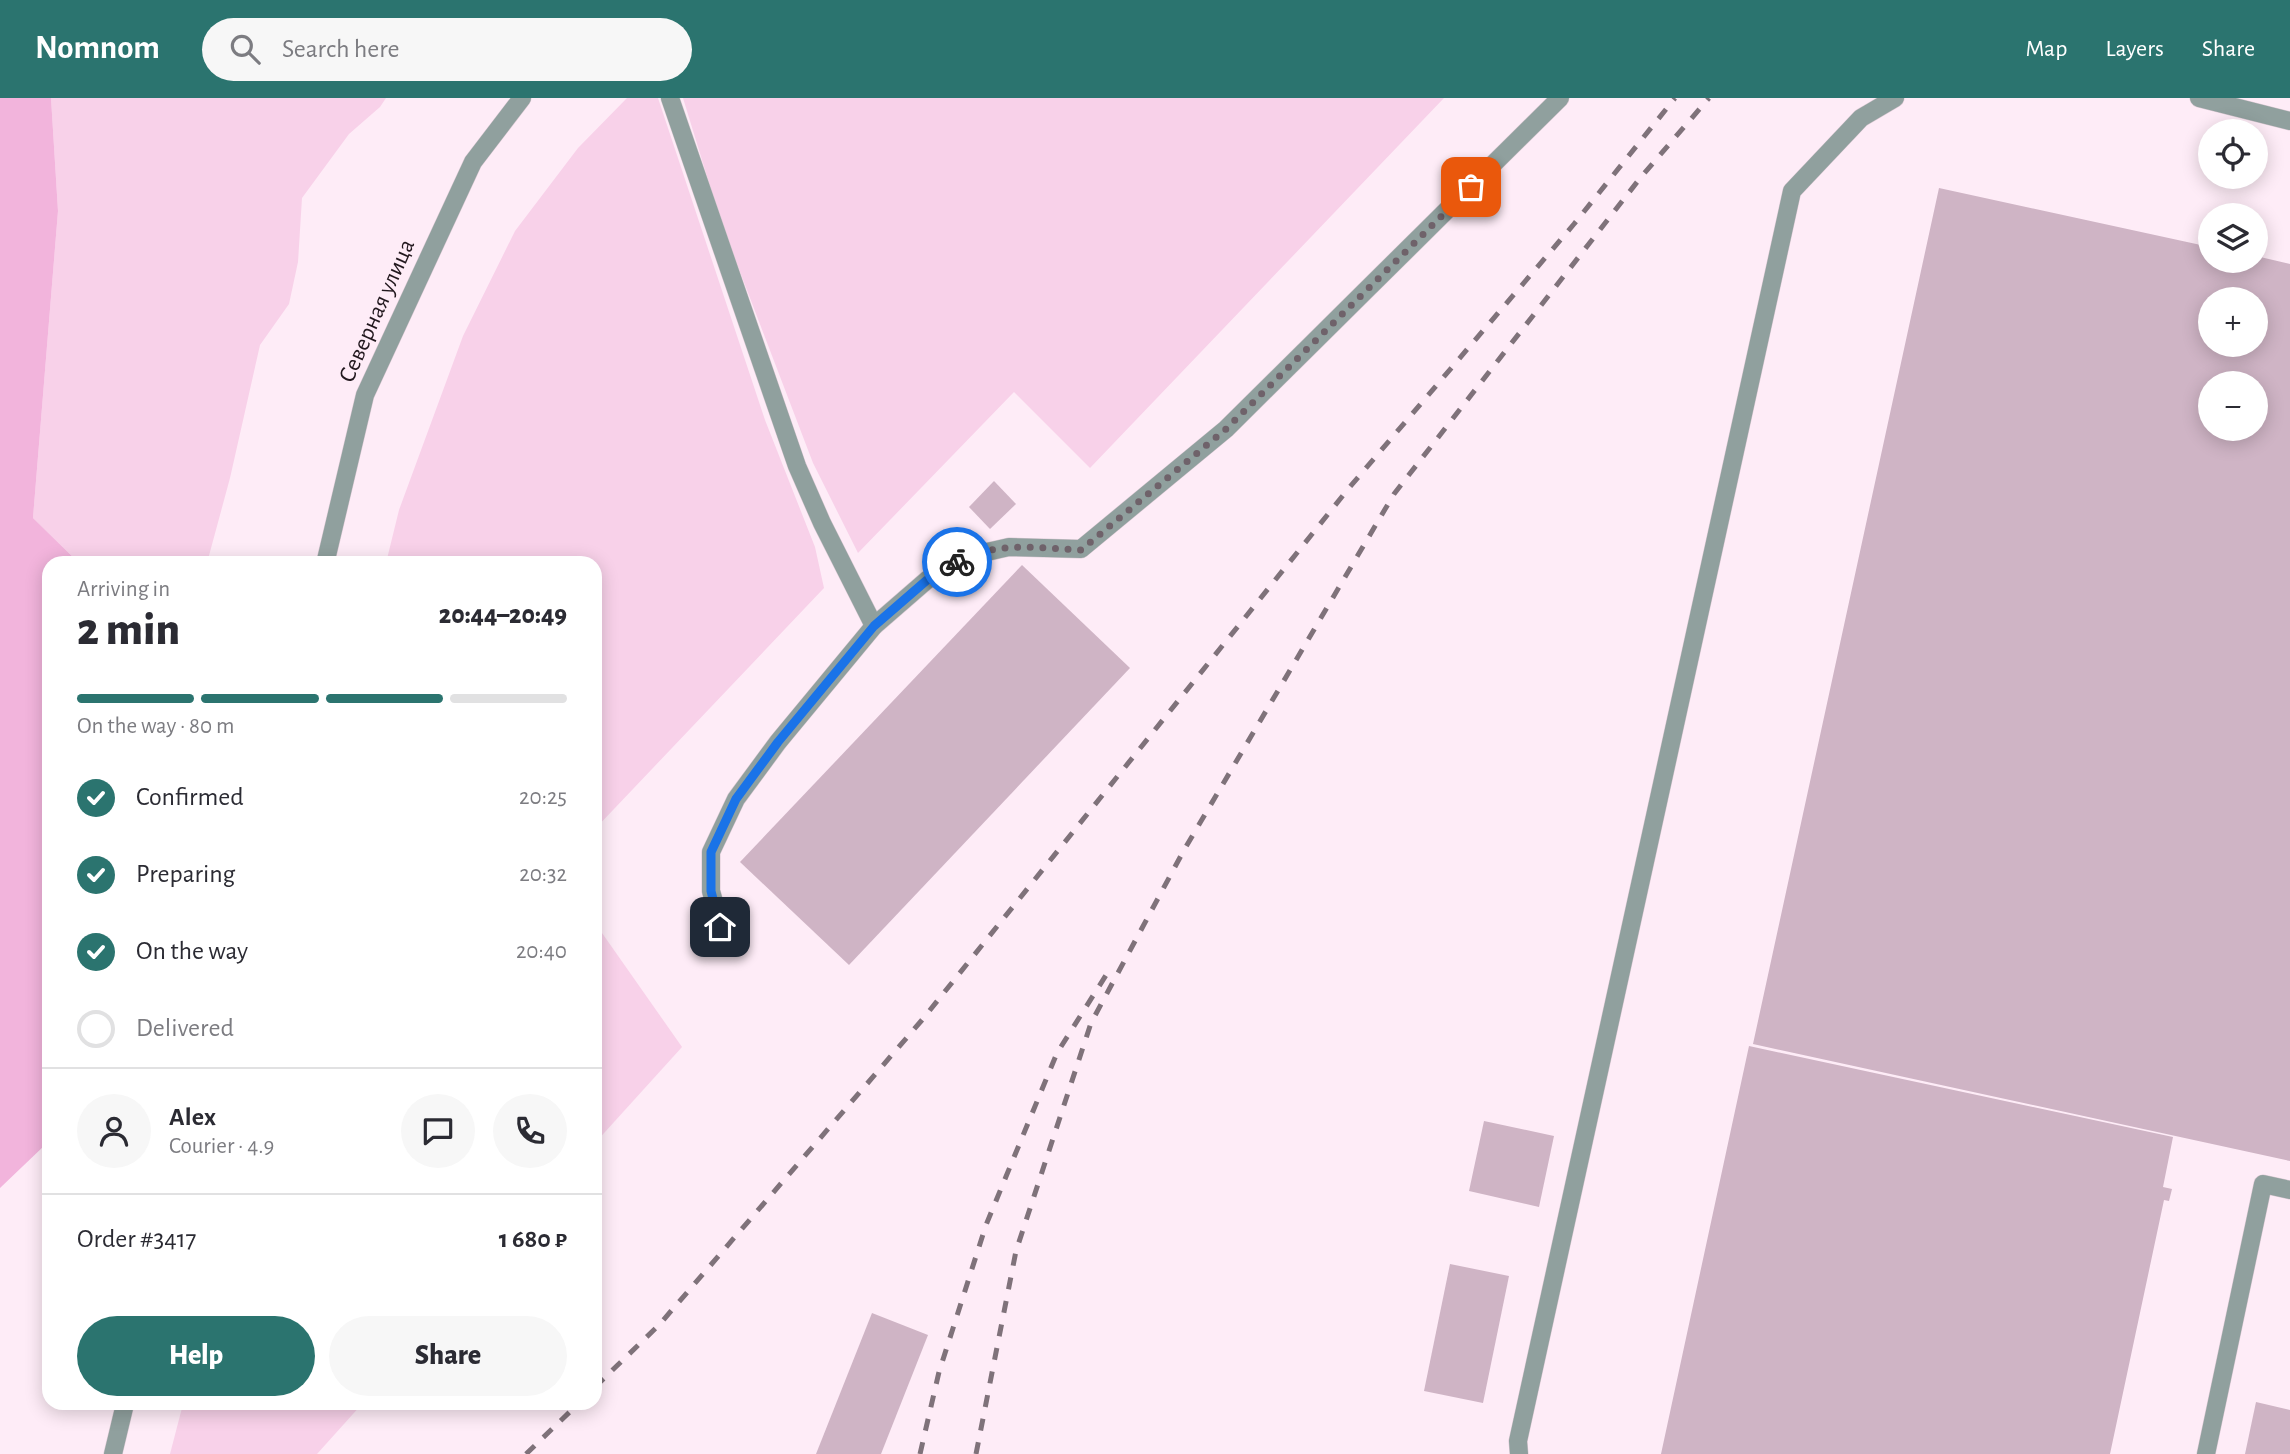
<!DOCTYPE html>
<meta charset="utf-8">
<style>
body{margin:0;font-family:"Alegreya Sans",sans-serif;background:#f7f7f7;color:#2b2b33;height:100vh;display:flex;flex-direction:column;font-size:26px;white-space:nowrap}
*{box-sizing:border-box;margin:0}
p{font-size:23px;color:#7c7c81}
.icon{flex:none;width:38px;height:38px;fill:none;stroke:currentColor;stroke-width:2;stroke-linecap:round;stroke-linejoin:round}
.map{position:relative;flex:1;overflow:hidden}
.details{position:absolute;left:42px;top:458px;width:560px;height:854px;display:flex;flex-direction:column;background:#fff;border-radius:21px;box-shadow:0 4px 18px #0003}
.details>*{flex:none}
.tools{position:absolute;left:2198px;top:21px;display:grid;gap:14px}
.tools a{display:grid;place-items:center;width:70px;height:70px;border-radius:50%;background:#fff;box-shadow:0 4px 18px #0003;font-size:35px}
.pin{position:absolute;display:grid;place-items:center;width:60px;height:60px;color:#fff;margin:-30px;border-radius:14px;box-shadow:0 4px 10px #0006}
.courier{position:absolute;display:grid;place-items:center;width:70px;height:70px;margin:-35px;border:5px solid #1a73e8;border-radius:50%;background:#fff;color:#222;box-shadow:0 2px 9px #0007}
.head em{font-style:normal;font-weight:800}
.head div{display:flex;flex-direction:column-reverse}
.head{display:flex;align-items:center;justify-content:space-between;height:119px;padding:0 35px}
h1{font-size:46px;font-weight:800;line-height:52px}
.bar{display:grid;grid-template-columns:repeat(4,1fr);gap:10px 7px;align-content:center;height:84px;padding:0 35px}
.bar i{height:9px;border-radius:5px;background:#e1e1e2}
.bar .selected{background:#2b746f}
.bar p{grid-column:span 4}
.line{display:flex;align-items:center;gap:18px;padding:0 35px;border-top:2px solid #e1e1e2}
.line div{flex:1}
.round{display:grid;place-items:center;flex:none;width:74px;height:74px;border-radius:37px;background:#f7f7f7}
ol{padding:0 35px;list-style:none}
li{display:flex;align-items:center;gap:21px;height:77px}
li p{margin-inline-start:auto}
li .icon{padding:7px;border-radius:50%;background:#2b746f;color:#fff;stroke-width:4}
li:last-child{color:#7c7c81}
li i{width:38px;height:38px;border:4px solid #e1e1e2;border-radius:50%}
.cta{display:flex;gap:14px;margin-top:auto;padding:14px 35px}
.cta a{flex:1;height:80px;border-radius:42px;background:#2b746f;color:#fff;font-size:28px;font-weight:800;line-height:80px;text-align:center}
.cta a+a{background:#f7f7f7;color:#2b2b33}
header{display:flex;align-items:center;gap:42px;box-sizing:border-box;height:98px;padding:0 35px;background:#2b746f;color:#fff}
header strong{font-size:33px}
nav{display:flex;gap:38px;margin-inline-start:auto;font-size:24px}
.search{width:490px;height:63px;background:#f7f7f7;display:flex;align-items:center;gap:18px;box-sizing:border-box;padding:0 24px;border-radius:38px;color:#7c7c81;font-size:26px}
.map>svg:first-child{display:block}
.green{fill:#f8d1e9}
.water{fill:#f2b4dc}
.building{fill:#cfb4c5;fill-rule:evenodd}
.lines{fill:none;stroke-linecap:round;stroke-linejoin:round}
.minor-casing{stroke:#dbcad4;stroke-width:19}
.minor{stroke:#90a09e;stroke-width:18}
.rail{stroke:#7f727a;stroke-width:5;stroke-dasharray:12 12;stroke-linecap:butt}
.done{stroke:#6f626a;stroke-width:7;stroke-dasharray:0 12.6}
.route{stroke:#1a73e8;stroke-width:9}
.labels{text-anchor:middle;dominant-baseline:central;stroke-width:5;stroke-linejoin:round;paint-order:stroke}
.street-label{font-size:24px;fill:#22181e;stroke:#feecf7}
</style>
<header>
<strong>Nomnom</strong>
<div class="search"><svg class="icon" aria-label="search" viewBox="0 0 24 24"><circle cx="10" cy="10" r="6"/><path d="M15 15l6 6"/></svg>Search here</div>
<nav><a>Map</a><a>Layers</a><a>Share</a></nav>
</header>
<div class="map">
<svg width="2290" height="1356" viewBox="0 0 2290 1356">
<rect width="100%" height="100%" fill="#feecf7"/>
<g class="green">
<path d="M51,0H386L380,9L349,36L302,100L298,164L289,206L260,247L230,380L207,465H79L33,420L58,113Z"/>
<path d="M627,0H658L765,322L815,449L824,490L595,731V466L386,465L399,412L463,238L515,133L578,50Z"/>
<path d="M683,0H1444L1090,370L1014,294L858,455L813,365L721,124Z"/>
<path d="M595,825L682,949L595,1045Z"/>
<path d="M183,1306H362L317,1356H170Z"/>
</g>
<path class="water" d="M0,0H51L58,113L33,420L79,465L49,466V1038L45,1047L0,1090Z"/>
<g class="building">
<path d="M1939,90L2210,149V163H2256V158L2290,166V1063L1753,946ZM2210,201H2256V247H2210ZM2210,285H2256V331H2210Z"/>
<path d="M994,383L1016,406L990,431L969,409Z"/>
<path d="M1022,467L1130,570L849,867L740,764Z"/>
<path d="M1749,948L2173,1039L2163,1089L2172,1091L2169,1103L2164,1102L2110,1356H1661Z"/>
<path d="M1484,1023L1554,1038L1539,1109L1469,1093Z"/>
<path d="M1450,1166L1509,1178L1483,1305L1424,1293Z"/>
<path d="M872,1215L928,1237L881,1356H816Z"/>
<path d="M2256,1304L2290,1312V1356H2245Z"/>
</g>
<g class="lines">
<defs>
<g id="minor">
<path d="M670,0L797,368L822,425L874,528"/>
<path d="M2199,0L2290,23"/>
<path d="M325,466L365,297L473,64L522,0"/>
<path d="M721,829L711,793V754L736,701L778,644L874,528L927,482L965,459L1009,449L1081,451L1226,331L1560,0"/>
<path d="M113,1356L125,1306"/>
<path d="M1519,1356L1518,1343L1792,93L1861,20L1895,0"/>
<path d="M2206,1356L2263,1086L2290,1092"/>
</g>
</defs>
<use href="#minor" class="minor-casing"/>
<use href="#minor" class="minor"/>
<g class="rail">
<path d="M595,1289L659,1227L922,922L1349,390L1574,126L1675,0"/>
<path d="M526,1356L578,1306"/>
<path d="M920,1356L939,1274L986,1127L1057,955L1108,874"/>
<path d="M976,1356L1016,1153L1091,925L1184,752L1394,396L1641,79L1709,0"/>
</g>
</g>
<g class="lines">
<path class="done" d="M957,464C992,443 1042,450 1081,452L1226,331L1471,89"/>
<path class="route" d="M720,829L711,793V754L736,701L778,644L874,528L927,482L957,464"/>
</g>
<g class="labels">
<g class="street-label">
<text transform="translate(377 213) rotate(-66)">Северная улица</text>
</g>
</g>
</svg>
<div class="tools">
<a><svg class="icon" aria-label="locate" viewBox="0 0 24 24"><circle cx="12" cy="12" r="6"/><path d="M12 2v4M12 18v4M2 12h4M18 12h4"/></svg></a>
<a><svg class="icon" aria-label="layers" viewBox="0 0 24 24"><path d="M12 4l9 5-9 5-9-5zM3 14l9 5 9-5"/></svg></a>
<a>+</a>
<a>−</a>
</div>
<div class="pin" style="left:1471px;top:89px;background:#ea580c"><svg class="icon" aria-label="bag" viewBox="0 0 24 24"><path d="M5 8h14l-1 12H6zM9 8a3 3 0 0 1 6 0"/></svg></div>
<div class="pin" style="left:720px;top:829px;background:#1f2937"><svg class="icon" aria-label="home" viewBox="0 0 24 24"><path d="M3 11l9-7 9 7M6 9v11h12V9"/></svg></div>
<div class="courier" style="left:957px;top:464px"><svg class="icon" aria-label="bike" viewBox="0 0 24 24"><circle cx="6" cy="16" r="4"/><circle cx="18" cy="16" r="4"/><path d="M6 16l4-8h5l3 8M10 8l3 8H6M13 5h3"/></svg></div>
<section class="details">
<div class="head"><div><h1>2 min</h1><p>Arriving in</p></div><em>20:44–20:49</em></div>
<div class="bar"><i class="selected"></i><i class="selected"></i><i class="selected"></i><i></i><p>On the way · 80 m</p></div>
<ol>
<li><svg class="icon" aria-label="check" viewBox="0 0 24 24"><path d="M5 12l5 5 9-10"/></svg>Confirmed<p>20:25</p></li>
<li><svg class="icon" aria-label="check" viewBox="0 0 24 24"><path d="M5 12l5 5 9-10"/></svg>Preparing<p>20:32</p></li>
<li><svg class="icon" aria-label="check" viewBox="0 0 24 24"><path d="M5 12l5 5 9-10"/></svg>On the way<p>20:40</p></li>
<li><i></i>Delivered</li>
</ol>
<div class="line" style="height:126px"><a class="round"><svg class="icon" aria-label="person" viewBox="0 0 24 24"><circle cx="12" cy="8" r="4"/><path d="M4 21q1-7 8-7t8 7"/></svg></a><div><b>Alex</b><p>Courier · 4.9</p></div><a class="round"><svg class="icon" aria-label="chat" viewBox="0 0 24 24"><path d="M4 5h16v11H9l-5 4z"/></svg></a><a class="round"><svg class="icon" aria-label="phone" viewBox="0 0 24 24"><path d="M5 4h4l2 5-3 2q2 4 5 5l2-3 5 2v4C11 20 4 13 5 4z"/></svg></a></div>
<div class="line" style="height:91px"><div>Order #3417</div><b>1 680 ₽</b></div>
<div class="cta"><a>Help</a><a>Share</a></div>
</section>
</div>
